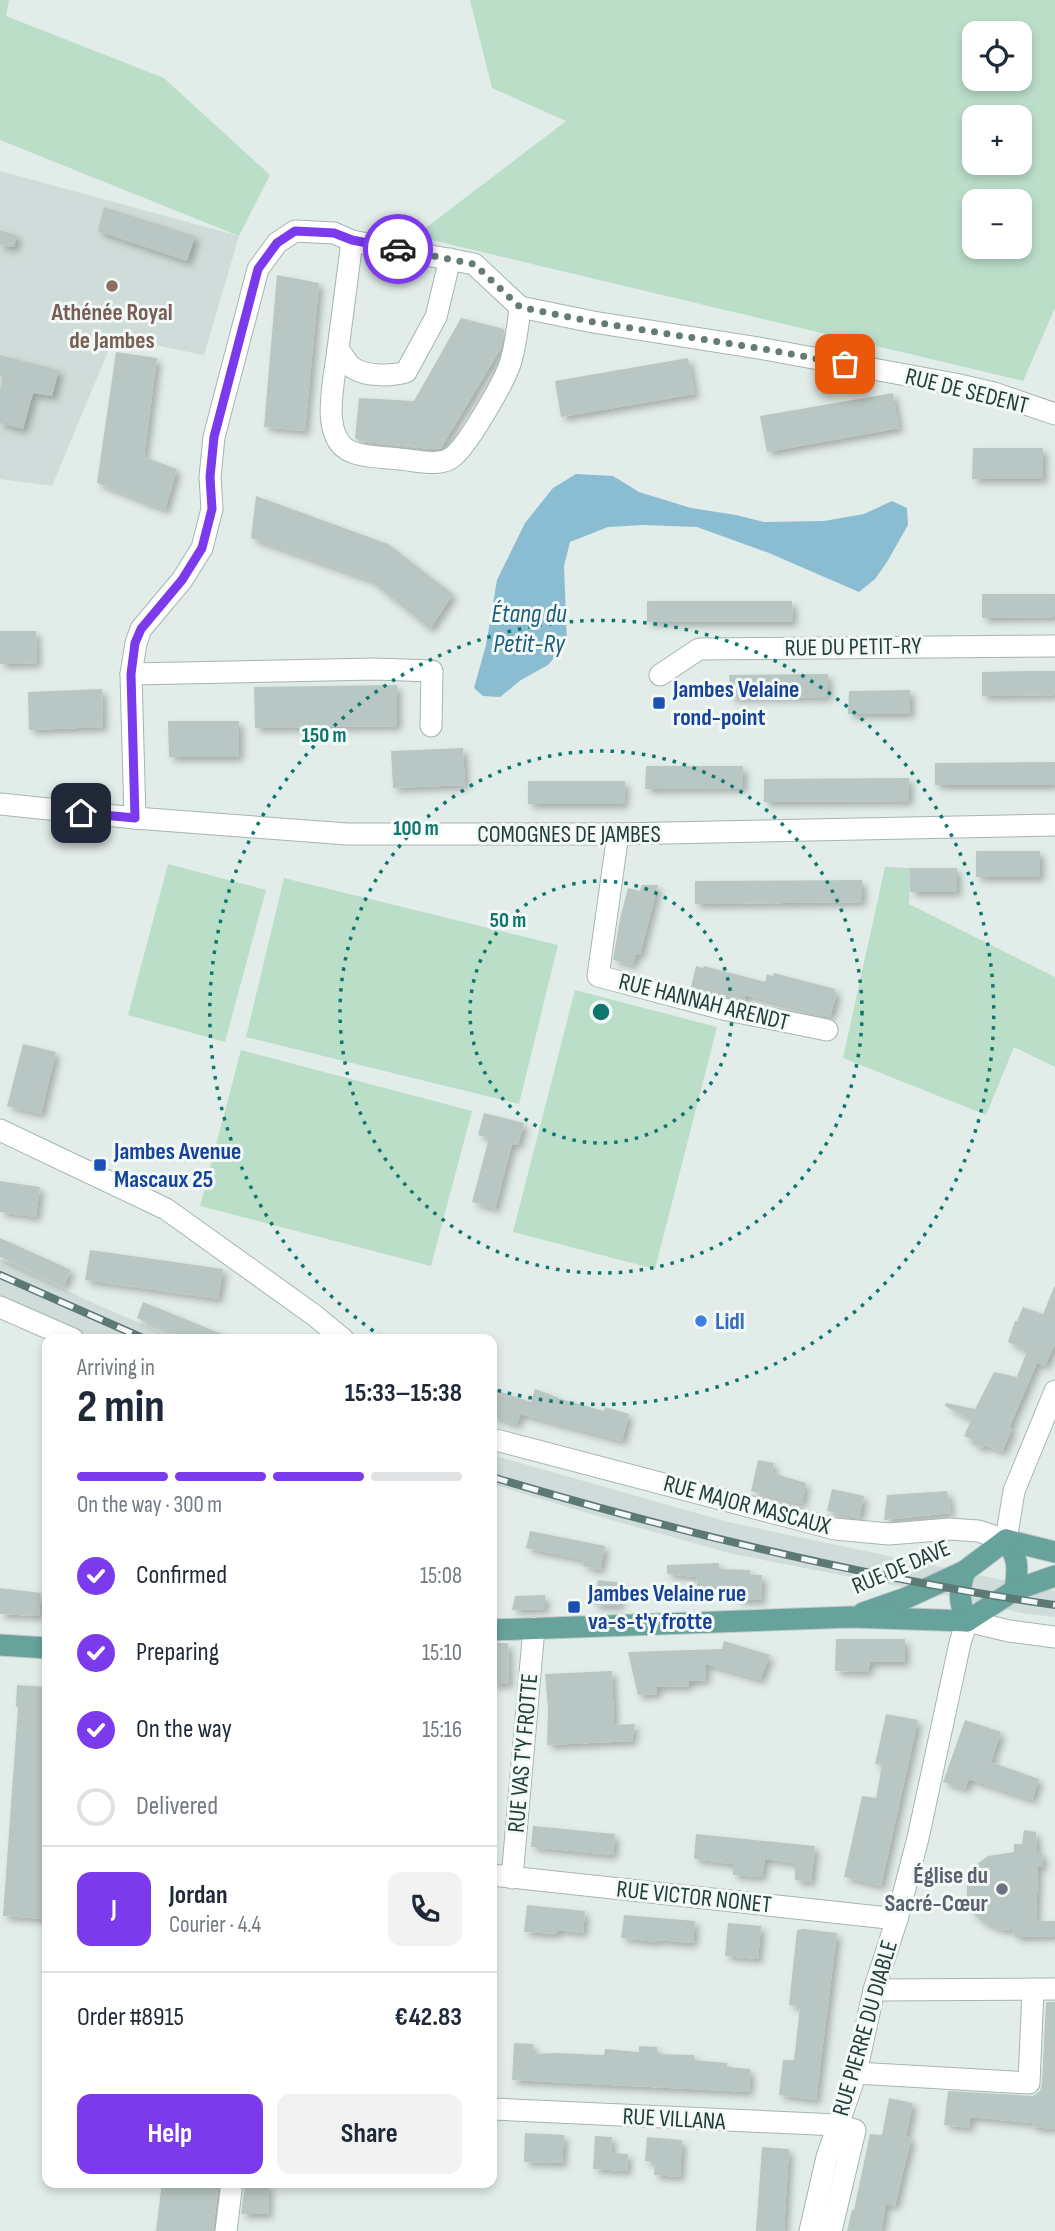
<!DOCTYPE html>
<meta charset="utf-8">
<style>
body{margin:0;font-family:"Sofia Sans Condensed",sans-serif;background:#f2f2f3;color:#1f2937;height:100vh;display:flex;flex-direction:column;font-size:26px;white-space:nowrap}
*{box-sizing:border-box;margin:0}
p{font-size:23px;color:#747a83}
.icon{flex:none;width:38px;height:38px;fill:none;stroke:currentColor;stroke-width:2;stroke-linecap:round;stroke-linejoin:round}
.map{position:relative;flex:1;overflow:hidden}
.drawer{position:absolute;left:42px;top:1334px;width:455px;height:854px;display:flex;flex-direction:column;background:#fff;border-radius:14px;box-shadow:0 4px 10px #0003}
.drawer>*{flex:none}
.fabs{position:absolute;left:962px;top:21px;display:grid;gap:14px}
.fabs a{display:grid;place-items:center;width:70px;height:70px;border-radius:14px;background:#fff;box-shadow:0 4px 10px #0003;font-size:35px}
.pin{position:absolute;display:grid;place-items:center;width:60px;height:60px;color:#fff;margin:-30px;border-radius:14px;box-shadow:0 4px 10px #0006}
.courier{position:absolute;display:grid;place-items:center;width:70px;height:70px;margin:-35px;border:5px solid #7c3aed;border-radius:50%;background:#fff;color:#222;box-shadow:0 2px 9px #0007}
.head em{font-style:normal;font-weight:700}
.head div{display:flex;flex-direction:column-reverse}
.head{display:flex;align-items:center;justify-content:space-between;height:119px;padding:0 35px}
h1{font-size:46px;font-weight:700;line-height:52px}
.bar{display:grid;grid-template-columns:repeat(4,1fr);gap:10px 7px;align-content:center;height:84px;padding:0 35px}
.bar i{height:9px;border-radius:5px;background:#e0e1e3}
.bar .current{background:#7c3aed}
.bar p{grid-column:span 4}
.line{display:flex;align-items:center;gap:18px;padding:0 35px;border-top:2px solid #e0e1e3}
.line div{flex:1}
.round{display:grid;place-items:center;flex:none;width:74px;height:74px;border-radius:14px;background:#f2f2f3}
ol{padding:0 35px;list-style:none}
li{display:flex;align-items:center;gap:21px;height:77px}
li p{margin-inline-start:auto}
li .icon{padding:7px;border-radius:50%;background:#7c3aed;color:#fff;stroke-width:4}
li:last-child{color:#747a83}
li i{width:38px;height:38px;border:4px solid #e0e1e3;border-radius:50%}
.button{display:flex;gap:14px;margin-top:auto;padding:14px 35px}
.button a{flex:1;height:80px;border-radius:14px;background:#7c3aed;color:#fff;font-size:28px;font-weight:700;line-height:80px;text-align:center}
.button a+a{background:#f2f2f3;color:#1f2937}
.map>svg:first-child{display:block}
.built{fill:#d0dcd9}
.green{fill:#bbdec9;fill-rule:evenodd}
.water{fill:#8abcd2}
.building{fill:#b8c7c3;filter:url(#shadow)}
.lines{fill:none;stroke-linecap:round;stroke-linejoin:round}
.minor-casing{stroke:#a5b5b1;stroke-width:23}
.major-casing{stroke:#c1c9c8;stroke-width:23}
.minor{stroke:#fff;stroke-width:21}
.major{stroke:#67a29b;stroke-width:21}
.rail-casing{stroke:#5d7976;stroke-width:8}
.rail{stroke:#f3f9f7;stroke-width:5;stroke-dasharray:16;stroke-linecap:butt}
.done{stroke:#657b77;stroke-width:7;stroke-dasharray:0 12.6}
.route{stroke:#7c3aed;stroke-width:9}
.ring{fill:none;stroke:#0f766e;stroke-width:3.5;stroke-dasharray:3.5 7}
.education-dot{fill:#8d6e63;stroke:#f3f9f7;stroke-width:2.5}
.transit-dot{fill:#1a4fb4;stroke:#f3f9f7;stroke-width:2.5}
.shop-dot{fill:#3f7fe0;stroke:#f3f9f7;stroke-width:2.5}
.worship-dot{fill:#6b7280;stroke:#f3f9f7;stroke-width:2.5}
.labels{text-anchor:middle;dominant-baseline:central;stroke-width:6;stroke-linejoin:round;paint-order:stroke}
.education-label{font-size:24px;font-weight:bold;fill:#785e54;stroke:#f3f9f7}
.street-label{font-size:24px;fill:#223e3a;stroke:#f3f9f7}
.transit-label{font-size:24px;font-weight:bold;fill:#164399;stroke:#f3f9f7;text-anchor:start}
.shop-label{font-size:24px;font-weight:bold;fill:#366cbe;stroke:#f3f9f7;text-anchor:start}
.worship-label{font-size:24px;font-weight:bold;fill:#5b616d;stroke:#f3f9f7;text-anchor:end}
.water-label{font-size:26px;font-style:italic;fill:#1c5d7a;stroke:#f3f9f7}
.centre{fill:#0f766e;stroke:#f3f9f7;stroke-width:3.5}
.ring-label{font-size:21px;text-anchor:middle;font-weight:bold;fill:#0f766e;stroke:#f3f9f7;stroke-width:6;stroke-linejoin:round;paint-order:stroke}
</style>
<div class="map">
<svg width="1055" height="2231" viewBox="0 0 1055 2231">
<defs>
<filter id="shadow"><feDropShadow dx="4.5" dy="4.5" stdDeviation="3.5" flood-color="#0004"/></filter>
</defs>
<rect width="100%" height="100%" fill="#e2ede9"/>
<g class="built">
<path d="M0,171L239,236L204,355L114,337L52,486L0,479Z"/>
<path d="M0,1259L100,1306L176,1339H95L0,1296Z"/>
<path d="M492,1455L728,1522L1055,1591V1617L1021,1613L954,1597L733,1554L597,1516L492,1484Z"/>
</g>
<g class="green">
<path d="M0,0H9L6,16L164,78L270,175L239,236L0,140Z"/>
<path d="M470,0H1055V308L1023,381L415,236L566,121L492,88ZM975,33H1020V79H975ZM975,117H1020V163H975ZM975,201H1020V247H975Z"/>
<path d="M168,864L266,890L225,1042L128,1015Z"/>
<path d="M885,867L910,868L909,904L1055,977V1067L1014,1047L986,1115L843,1058Z"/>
<path d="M284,878L558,945L519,1104L246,1037Z"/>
<path d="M575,990L717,1027L655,1269L513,1232Z"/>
<path d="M241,1050L472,1111L431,1266L200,1206Z"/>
</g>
<path class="water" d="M576,474L613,476L639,492L691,508L736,515L764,522L824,521L864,514L892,501L907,508L908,525L887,562L875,579L859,592L769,553L697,527L643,525L608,527L570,542L564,566L567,643L548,665L521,680L500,697L483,696L474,688L486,645L497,580L525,523L553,488Z"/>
<g class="building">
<path d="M104,207L195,236L187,261L98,231Z"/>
<path d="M0,230L17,236L14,247L0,245Z"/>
<path d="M277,275L319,283L305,431L264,427Z"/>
<path d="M461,318L504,329V333L501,348L441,448L431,449L359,441L355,438L359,398L414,401Z"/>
<path d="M116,352L157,358L144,457L177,469L165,510L97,483Z"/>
<path d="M0,355L59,370L52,396L33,393L23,429L0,423V389L3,376L0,375Z"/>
<path d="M688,358L695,394L561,417L555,381Z"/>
<path d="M893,393L899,428L767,452L760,416Z"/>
<path d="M973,448H1043V479H972Z"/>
<path d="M256,496L388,544L453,594L430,629L370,580L251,538Z"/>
<path d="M982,594H1055V617L982,618Z"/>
<path d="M647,601H792L793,622H647Z"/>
<path d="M0,631H36L37,663L0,664Z"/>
<path d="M1031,671H1055V695L982,696V672Z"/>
<path d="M828,674V697L731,698L729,675Z"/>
<path d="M397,685V726L255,728L254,687Z"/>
<path d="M102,689L103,727L29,730L28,692Z"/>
<path d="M910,690V714H848L849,691Z"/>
<path d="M168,721H239V757H169Z"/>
<path d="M463,748L465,785L393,788L391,751Z"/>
<path d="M1055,762V785H935V763Z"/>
<path d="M646,766H743V788L645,789Z"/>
<path d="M909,778V801L764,802V779Z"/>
<path d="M528,781H625L624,804H528Z"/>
<rect x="976" y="851" width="64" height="26"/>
<rect x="910" y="868" width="47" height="24"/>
<path d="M862,880V902L695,904V881Z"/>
<path d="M642,885H658L640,955L636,954L633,965L613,960L620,919L628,888L640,891Z"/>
<path d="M696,966L703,968L704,966L765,982L767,974L773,976L774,973L835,989L834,992L837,993L830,1017L745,995L744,1000L691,987Z"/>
<path d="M23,1044L56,1052L41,1114L7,1106Z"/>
<path d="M484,1113L524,1123L518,1145L512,1144L495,1209L472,1202L489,1138L478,1135Z"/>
<path d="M0,1181L40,1187L36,1217L0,1212Z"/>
<path d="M0,1238L71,1270L64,1286L0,1257Z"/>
<path d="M90,1250L223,1269L218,1299L85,1280Z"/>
<path d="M1055,1285V1343L1045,1366L1037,1363L1009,1428L1012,1429L1002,1452L985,1445L983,1448L972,1444L973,1440L964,1436L971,1420L945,1406L946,1403L975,1409L994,1372L1017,1377L1027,1351L1008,1342L1015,1321H1017L1023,1307L1043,1314Z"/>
<path d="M143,1302L232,1338V1339H188L137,1318Z"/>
<path d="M492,1389L531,1402L535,1389L557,1397V1398L604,1411L605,1407L629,1414L622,1441L521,1414L516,1425L492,1416Z"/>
<path d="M758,1460L774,1463L772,1473L806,1483L802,1504L751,1491Z"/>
<path d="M832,1489L864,1496L859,1518L827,1511Z"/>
<path d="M947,1491L951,1513L884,1520L887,1495Z"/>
<path d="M530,1531L605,1546L600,1570L583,1566L584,1560L526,1548Z"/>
<path d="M719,1563V1569L750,1570V1575H762L761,1600H737V1585L697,1586L696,1577L667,1574V1565Z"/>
<path d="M598,1580L623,1583L619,1606L593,1605Z"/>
<path d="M0,1588L41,1593L39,1616L0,1614Z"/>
<path d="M545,1595V1609L512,1610L515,1596Z"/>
<path d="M836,1639H905V1662H870L868,1672L835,1671Z"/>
<path d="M724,1641L770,1655L760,1680L706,1664V1680L689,1681V1686L657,1687V1694L638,1695L628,1652L722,1649Z"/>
<path d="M492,1643H508L509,1684H492Z"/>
<path d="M612,1671L614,1725L635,1724L632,1741L547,1745L548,1708L545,1674Z"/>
<path d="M17,1685L47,1687V1919L3,1916L18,1708L16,1706Z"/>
<path d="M886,1714L918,1720L881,1886L844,1877L862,1796L876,1798L882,1765L875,1764Z"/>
<path d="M965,1720L1001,1732L991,1762L1039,1779L1032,1800L969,1779L965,1789L943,1782Z"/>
<path d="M533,1826L615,1834L613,1855L531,1847Z"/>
<path d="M1024,1830L1036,1832L1037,1852L1042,1853L1043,1866L1038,1867L1036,1921H1055V1936L1015,1937L1013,1930L999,1929L983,1922L974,1914L967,1901V1881L977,1864L988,1856L1014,1852V1844H1022Z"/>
<path d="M696,1834L815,1846L811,1882L795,1880V1863L765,1859L762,1877L733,1875V1864L694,1859Z"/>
<path d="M527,1905L585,1911L583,1933L557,1930V1934L524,1932Z"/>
<path d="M624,1915L695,1921L693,1943L657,1940L656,1942L621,1938Z"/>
<path d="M728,1923L761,1926L758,1959L725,1956Z"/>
<path d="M804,1929L837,1933L816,2100L779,2095L783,2060H794L800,2007L789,2005L797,1930Z"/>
<path d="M1046,2002H1055V2129L1033,2127L1032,2123L970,2117L969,2128L944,2125L948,2091L1033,2096L1040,2091L1042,2084Z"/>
<path d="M514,2043L533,2044V2054L556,2053L604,2055L605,2049L639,2052V2046L657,2047V2054L694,2055V2060L727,2063V2067L750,2069L749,2092L512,2080Z"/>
<path d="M889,2098L913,2103L906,2136L911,2139L895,2206L886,2204L881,2231H847L852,2210H854L870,2134L882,2135Z"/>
<path d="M525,2133L564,2135L562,2163L524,2162Z"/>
<path d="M595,2136L612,2137L611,2153L628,2154L627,2171L593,2169Z"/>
<path d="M647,2137L682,2140L680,2177L654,2175L655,2162L645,2161Z"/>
<path d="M762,2147L789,2149L784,2231H756Z"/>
<path d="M162,2182H219L213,2231H156Z"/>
<path d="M245,2185H269L268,2214H241Z"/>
</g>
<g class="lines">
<defs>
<g id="minor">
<path d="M352,241L338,349C343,355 347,364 353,368C367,377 392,376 406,372L436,317L450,259"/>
<path d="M338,349C335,378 318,439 352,452C366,458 384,457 399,459C414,460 438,467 451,458C466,449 504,382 510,364C516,345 518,326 520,307"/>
<path d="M131,674L375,669L432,671L431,726"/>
<path d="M660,675L699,649L1055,646"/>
<path d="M0,804L135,818L347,834H618L1055,825"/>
<path d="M135,818L131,674L136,643L141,629L182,580L202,548L212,509L210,477L214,437L258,269L277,243L295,231L334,233L352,241L474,264L520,307L593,322L764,349L955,384L994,393L1055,414"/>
<path d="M618,834L598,976L723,1009L827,1030"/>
<path d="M0,1130L166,1209L314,1315L343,1339"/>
<path d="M0,1307L73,1339"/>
<path d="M492,1439L835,1529L889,1534L950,1529L978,1531L1006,1540L1014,1491L1055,1391"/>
<path d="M492,1875L897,1919"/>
<path d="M512,1878L534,1628"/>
<path d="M874,1990L1055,1989"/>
<path d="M856,2073L1029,2083L1033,1989"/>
<path d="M492,2109L837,2125L855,2130L831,2231"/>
<path d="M226,2231L232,2182"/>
<path d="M810,2231L827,2157L856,2073L874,1990L897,1919L918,1838L960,1643L967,1621L1009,1631L1055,1637"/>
</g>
<g id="major">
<path d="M1006,1540C1019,1559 1018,1567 1015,1590"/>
<path d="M1006,1540L1055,1552"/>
<path d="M965,1571C958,1591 959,1603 967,1621"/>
<path d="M863,1613L906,1598L965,1571L1006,1540"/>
<path d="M492,1630L851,1617L967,1621L1015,1590L1055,1576"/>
<path d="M0,1645L47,1648"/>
</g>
</defs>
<use href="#minor" class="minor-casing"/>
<use href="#major" class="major-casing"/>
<use href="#minor" class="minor"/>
<use href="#major" class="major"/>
<defs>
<g id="rail">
<path d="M0,1275L145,1339"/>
<path d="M492,1477C677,1532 864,1578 1055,1605"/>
</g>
</defs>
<use href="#rail" class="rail-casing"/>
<use href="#rail" class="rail"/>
</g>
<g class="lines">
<path class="done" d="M398,249L474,264L520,307L593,322L764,349L845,364"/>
<path class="route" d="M81,813L135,818L131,674L135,643L141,629L182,580L202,548L212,509L210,477L214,437L258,269L277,243L295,231L334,233L352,240L398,249"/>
</g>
<g class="ring">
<circle cx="601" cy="1012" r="131"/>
<circle cx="601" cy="1012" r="261"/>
<path d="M382 1337A392 392 0 1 1 493 1389"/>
</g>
<circle class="education-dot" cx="112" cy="286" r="7"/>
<g class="transit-dot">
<rect x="652" y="696" width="14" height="14" rx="3.5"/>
<rect x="93" y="1158" width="14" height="14" rx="3.5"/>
<rect x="567" y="1600" width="14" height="14" rx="3.5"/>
</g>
<circle class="shop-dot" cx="701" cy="1321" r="7"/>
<circle class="worship-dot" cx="1002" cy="1889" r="7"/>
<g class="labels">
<g class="education-label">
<text x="112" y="312">Athénée Royal<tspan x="112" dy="28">de Jambes</tspan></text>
</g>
<g class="street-label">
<text transform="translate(967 391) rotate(14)">RUE DE SEDENT</text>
<text transform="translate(853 647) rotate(-1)">RUE DU PETIT-RY</text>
<text x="569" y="834">COMOGNES DE JAMBES</text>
<text transform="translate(704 1002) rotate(14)">RUE HANNAH ARENDT</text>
<text transform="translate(747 1505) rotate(15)">RUE MAJOR MASCAUX</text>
<text transform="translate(901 1567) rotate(-23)">RUE DE DAVE</text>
<text transform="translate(523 1753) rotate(-85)">RUE VAS T'Y FROTTE</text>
<text transform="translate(694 1897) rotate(6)">RUE VICTOR NONET</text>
<text transform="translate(865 2028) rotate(-74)">RUE PIERRE DU DIABLE</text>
<text transform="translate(674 2119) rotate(3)">RUE VILLANA</text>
</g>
<g class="transit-label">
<text x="673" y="689">Jambes Velaine<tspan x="673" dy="28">rond-point</tspan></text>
<text x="114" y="1151">Jambes Avenue<tspan x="114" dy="28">Mascaux 25</tspan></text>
<text x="588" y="1593">Jambes Velaine rue<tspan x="588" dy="28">va-s-t'y frotte</tspan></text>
</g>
<g class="shop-label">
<text x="715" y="1321">Lidl</text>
</g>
<g class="worship-label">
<text x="988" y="1875">Église du<tspan x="988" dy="28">Sacré-Cœur</tspan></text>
</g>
<g class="water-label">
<text x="529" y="614">Étang du<tspan x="529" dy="30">Petit-Ry</tspan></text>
</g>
</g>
<circle cx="601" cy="1012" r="10" class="centre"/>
<g class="ring-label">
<text x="324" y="742">150 m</text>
<text x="416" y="835">100 m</text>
<text x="508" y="927">50 m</text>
</g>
</svg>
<div class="fabs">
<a><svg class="icon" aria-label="locate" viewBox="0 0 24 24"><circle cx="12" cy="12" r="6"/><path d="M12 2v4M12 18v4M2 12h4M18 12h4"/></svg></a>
<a>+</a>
<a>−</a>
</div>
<div class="pin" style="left:845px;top:364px;background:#ea580c"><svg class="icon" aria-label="bag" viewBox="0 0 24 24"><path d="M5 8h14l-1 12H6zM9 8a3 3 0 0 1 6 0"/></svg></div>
<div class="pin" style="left:81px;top:813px;background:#1f2937"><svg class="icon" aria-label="home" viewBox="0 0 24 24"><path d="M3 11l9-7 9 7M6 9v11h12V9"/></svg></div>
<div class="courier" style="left:398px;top:249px"><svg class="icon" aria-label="car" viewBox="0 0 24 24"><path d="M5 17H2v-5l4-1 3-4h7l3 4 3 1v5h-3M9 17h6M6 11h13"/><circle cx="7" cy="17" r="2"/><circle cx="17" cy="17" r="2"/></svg></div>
<section class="drawer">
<div class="head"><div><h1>2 min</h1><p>Arriving in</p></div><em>15:33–15:38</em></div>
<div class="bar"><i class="current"></i><i class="current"></i><i class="current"></i><i></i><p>On the way · 300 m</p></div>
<ol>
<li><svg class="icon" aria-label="check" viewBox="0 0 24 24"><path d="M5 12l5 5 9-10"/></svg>Confirmed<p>15:08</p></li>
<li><svg class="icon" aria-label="check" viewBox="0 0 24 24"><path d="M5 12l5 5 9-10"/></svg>Preparing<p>15:10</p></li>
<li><svg class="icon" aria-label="check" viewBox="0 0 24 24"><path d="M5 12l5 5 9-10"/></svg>On the way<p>15:16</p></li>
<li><i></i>Delivered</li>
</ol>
<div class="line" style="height:126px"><b class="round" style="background:#7c3aed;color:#fff">J</b><div><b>Jordan</b><p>Courier · 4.4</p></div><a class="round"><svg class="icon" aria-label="phone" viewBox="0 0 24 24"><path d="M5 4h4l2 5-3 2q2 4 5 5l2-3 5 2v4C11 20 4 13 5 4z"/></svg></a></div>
<div class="line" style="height:91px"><div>Order #8915</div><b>€42.83</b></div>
<div class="button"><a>Help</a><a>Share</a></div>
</section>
</div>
